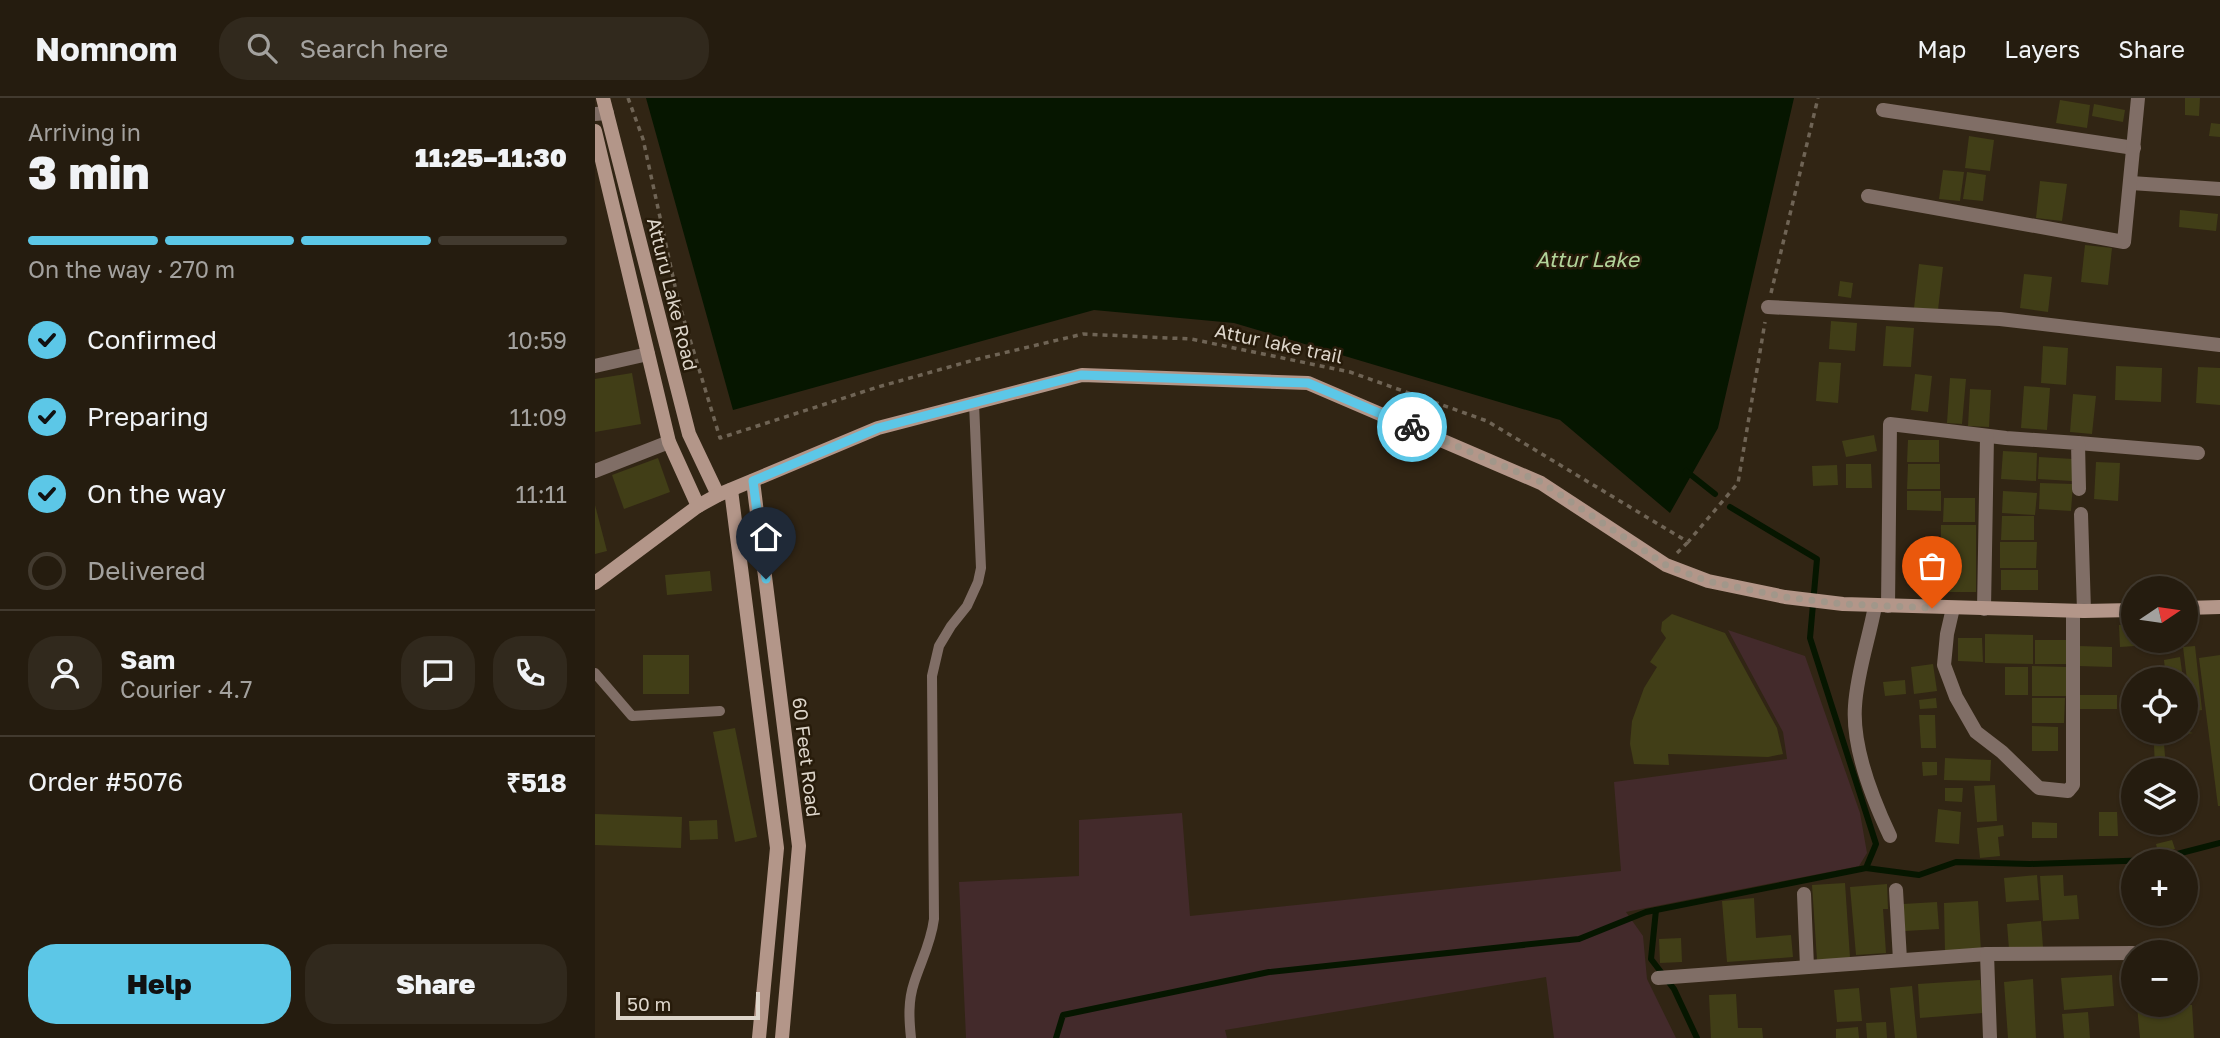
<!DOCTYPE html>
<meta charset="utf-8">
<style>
body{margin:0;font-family:"Golos Text",sans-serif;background:#31291d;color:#f1f3f6;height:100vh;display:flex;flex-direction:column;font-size:26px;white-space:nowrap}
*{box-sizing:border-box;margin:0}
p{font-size:23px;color:#a3a19e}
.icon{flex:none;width:38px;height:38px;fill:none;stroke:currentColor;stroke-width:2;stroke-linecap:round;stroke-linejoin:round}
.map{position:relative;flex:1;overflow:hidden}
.side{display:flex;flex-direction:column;background:#251c0f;width:595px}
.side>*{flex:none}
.needle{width:46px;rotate:77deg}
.buttons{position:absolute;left:1526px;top:478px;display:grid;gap:14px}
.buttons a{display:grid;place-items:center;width:77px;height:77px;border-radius:50%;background:#251c0f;box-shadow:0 2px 5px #0004,0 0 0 2px #423a2f;font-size:35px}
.scale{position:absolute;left:21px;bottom:18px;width:144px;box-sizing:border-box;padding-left:7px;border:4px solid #ddd5ca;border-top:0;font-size:19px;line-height:24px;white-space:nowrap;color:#ddd5ca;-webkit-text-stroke:5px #271b0a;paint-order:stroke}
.pin{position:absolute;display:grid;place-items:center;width:60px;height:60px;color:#fff;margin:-72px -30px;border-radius:50% 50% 50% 0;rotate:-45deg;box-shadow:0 0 7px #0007}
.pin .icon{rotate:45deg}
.courier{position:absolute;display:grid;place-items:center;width:70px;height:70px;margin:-35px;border:5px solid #5cc7e7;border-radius:50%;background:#fff;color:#222;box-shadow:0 2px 9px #0007}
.overview em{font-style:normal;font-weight:800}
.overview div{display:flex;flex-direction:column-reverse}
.overview{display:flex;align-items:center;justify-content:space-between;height:119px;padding:0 28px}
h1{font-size:46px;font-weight:800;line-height:52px}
.bar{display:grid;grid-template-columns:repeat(4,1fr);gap:10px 7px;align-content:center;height:84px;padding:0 28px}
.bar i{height:9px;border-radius:5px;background:#423a2f}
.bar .active{background:#5cc7e7}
.bar p{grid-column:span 4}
.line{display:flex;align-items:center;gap:18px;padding:0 28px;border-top:2px solid #423a2f}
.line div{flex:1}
.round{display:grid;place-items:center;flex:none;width:74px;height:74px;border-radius:28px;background:#31291d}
ol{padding:0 28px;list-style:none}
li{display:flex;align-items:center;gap:21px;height:77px}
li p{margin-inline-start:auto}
li .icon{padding:7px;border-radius:50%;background:#5cc7e7;color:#111;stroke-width:4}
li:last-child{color:#a3a19e}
li i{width:38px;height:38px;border:4px solid #423a2f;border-radius:50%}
.cta{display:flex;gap:14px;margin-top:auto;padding:14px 28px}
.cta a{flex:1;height:80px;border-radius:28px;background:#5cc7e7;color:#111;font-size:28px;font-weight:800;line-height:80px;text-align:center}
.cta a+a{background:#31291d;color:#f1f3f6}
header{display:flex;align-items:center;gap:42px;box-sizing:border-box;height:98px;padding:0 35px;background:#251c0f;border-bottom:2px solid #423a2f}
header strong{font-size:33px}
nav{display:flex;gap:38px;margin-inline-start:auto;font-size:24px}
.search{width:490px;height:63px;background:#31291d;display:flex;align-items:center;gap:18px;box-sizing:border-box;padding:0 24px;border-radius:28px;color:#a3a19e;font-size:26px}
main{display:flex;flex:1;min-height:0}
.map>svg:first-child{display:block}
.green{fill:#432a2b}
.water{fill:#061600}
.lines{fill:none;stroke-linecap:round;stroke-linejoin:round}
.stream{stroke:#061600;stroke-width:6}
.building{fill:#413e17}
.path{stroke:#6f6455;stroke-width:3.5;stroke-dasharray:5 5;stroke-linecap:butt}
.lane{stroke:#806e66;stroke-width:10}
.street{stroke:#806e66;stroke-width:14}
.secondary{stroke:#b39689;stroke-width:14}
.done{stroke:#a1978a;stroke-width:7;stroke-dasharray:0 12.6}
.route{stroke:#5cc7e7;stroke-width:9}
.labels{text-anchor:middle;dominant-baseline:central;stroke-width:5;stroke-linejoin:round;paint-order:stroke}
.street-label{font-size:19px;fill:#ddd5ca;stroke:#271b0a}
.water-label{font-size:21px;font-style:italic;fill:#b2d49a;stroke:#271b0a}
</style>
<header>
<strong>Nomnom</strong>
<div class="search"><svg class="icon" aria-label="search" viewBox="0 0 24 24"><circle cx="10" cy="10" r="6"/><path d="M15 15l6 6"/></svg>Search here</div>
<nav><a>Map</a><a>Layers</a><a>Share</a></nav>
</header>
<main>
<section class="side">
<div class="overview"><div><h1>3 min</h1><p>Arriving in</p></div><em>11:25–11:30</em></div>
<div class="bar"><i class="active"></i><i class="active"></i><i class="active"></i><i></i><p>On the way · 270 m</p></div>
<ol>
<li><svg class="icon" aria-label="check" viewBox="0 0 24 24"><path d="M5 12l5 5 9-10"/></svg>Confirmed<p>10:59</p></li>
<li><svg class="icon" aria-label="check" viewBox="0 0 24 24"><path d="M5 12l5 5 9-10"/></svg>Preparing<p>11:09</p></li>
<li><svg class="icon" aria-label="check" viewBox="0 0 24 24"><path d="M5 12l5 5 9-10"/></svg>On the way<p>11:11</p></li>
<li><i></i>Delivered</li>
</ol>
<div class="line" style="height:126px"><a class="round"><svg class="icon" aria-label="person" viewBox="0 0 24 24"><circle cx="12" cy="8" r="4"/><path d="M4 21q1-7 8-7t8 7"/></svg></a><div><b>Sam</b><p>Courier · 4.7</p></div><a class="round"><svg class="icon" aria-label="chat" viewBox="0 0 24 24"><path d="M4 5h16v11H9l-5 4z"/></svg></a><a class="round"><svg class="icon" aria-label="phone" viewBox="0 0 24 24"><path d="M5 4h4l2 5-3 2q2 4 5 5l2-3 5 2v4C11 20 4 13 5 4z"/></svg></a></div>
<div class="line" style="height:91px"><div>Order #5076</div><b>₹518</b></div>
<div class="cta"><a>Help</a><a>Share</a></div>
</section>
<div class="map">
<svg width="1625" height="940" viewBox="0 0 1625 940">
<rect width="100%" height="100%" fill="#312514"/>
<path class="green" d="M1133,532L1210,558L1265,715L1272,755L1264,768L1031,814L1048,838L1052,881L1081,940H959L951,879L630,932L632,940H371L364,784L484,778V722L587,715L595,818L1026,773L1019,684L1192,661L1188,634Z"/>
<path class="water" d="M51,0H1199L1123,330L1075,415L965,322L639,225L499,212L138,312Z"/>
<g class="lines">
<g class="stream">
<path d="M1091,373L1120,396"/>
<path d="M1271,770L1324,777L1361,764L1435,766L1559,762L1625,745"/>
<path d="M1061,812L1056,861L1079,891L1102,940"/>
<path d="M461,940L468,917L674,874L984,841L1051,814L1271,770L1281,746L1215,540L1222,461L1135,409"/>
</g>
</g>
<g class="building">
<path d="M1590,0H1605L1604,18L1590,17Z"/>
<path d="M1465,2L1495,7L1492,30L1461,25Z"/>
<path d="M1499,6L1530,12L1528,24L1497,18Z"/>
<path d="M1616,25L1625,26V39L1614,38Z"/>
<path d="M1374,38L1399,42L1395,73L1370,70Z"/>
<path d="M1348,72L1369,74L1365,103L1344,101Z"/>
<path d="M1372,74L1391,77L1388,103L1368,101Z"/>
<path d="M1445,83L1472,86L1467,123L1441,120Z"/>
<path d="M1585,112L1623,116L1621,133L1584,129Z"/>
<path d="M1490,147L1517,150L1513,187L1486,184Z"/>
<path d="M1324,166L1348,169L1343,212L1319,210Z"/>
<path d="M1429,176L1457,179L1453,214L1425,210Z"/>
<path d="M1245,183L1258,185L1256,200L1243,198Z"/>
<path d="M1236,223L1262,225L1260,253L1234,251Z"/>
<path d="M1291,228L1319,230L1316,269L1288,268Z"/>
<path d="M1448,248L1473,250L1471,287L1446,285Z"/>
<path d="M1224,264L1246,265L1243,305L1221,303Z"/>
<path d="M1521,268L1567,270L1566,304L1520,302Z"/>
<path d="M1603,269L1625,270V307L1601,305Z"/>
<path d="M37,275L46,326L0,334V281Z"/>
<path d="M1320,276L1337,278L1333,314L1316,312Z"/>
<path d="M1355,280L1371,281L1367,326L1352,325Z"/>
<path d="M1429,288L1455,290L1452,332L1426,330Z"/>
<path d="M1375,291L1396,292L1394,329L1373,328Z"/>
<path d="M1478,296L1501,298L1497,336L1475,334Z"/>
<path d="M1279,337L1282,353L1251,359L1247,343Z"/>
<path d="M1313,342H1344V364H1312Z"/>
<path d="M1408,353L1442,355L1441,383L1406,381Z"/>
<path d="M1444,359L1478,361L1477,383L1443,381Z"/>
<path d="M63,360L75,394L29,411L17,377Z"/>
<path d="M1501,364L1525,365L1523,403L1499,401Z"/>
<path d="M1251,366H1276L1277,390H1251Z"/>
<path d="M1313,366H1345V391H1312Z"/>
<path d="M1242,367L1243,387L1218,388L1217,368Z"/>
<path d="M1445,385L1478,386L1476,413L1444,411Z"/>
<path d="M1312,393H1346V413L1312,412Z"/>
<path d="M1408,393L1442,395L1440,417L1407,415Z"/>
<path d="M1349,400H1380V424H1348Z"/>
<path d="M0,407L12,453L0,456Z"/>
<path d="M1407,418H1439V442H1406Z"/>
<rect x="1346" y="427" width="35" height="67"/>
<path d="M1405,444H1442L1441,470H1405Z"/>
<rect x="1406" y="472" width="37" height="20"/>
<path d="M115,473L117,493L72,497L70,477Z"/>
<path d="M1077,516L1130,535L1182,630L1188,656L1173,659L1073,656L1074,667L1039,666L1035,646L1037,623L1049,590L1062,569L1055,564L1071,540L1066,533L1067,524Z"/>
<path d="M1524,527H1538V542H1555V547L1525,549Z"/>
<path d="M1390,536L1438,537V566L1390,565Z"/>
<path d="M1363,540H1387L1388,564L1363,563Z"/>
<path d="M1440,542H1474L1473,566H1440Z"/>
<path d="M1483,548L1517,549V569L1483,568Z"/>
<path d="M1600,548L1607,612L1596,614L1588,549Z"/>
<rect x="48" y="557" width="46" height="39"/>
<path d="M1625,557V708H1623L1604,560Z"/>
<path d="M1585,559L1588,581H1571L1569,562Z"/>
<path d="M1338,566L1342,593L1319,596L1316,569Z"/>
<path d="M1437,568L1471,569V598H1437Z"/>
<rect x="1410" y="569" width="23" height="28"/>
<path d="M1310,582L1311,596L1290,598L1288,584Z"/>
<rect x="1485" y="597" width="37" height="14"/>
<path d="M1341,600L1342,610L1325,611L1324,602Z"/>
<path d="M1437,600H1470L1469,625H1437Z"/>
<path d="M1324,617H1340L1341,650H1326Z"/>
<path d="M1591,621L1594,634L1598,635L1561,641L1560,634H1591Z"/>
<path d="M1437,628L1463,629V653H1437Z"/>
<path d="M140,630L162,739L140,744L118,634Z"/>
<path d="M1569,646L1571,670L1560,671L1559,647Z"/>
<path d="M1350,660L1396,662L1395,683L1349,682Z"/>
<path d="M1327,664H1342V677L1328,678Z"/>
<path d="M1400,687L1402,723L1382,724L1379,688Z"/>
<path d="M1350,690H1368L1367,704L1350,703Z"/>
<path d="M1343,711L1366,714L1364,746L1340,744Z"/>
<path d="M1504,714H1522L1523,738H1504Z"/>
<path d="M0,716L87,719L86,750L0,747Z"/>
<path d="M122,722L123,741L95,742L94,723Z"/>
<path d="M1437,724L1462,725V740H1437Z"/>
<rect x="1558" y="724" width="12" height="13"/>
<path d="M1408,727L1409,738L1403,739L1405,758L1385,760L1382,730Z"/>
<path d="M1577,742L1580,751L1563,755L1561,746Z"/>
<path d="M1442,777L1444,802L1411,804L1409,780Z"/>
<path d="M1468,777L1469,798L1482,797L1484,821L1448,823L1445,778Z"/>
<path d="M1250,785L1255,860L1222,862L1217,787Z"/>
<path d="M1292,786L1293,811H1288L1291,855L1261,857L1255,789Z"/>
<path d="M1159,800L1161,840L1196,837L1198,859L1132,864L1127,803Z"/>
<path d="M1383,803L1386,853L1350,855L1349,805Z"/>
<path d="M1342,804L1344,831L1310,833L1308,806Z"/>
<path d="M1446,823L1448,849L1414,851L1412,826Z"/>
<path d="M1086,840L1087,864L1065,865L1064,841Z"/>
<path d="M1517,877L1519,908L1469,912L1466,880Z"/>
<path d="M1438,881L1441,940H1413L1409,884Z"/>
<path d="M1385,882L1388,915L1325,920L1323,886Z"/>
<path d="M1317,888L1322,940H1300L1295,890Z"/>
<path d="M1264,890L1267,923L1242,924L1239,892Z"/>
<path d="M1141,896L1143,930H1167L1168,940H1116L1114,897Z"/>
<path d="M1567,906V910L1572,909V906L1597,907L1599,940H1545L1542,908Z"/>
<path d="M1493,914L1495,940H1469L1467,916Z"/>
<path d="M1291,924L1292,940H1272L1271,925Z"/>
<path d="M1263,929L1264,940H1241V931Z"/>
</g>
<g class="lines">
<g class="path">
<path d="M33,0L48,41L83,202L125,340L283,289L379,262L488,236L596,241L755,274L892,323L1093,444L1143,385L1170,224"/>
<path d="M1176,195L1223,0"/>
<path d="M1082,455L1093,444"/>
</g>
<g class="lane">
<path d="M0,575L37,618L125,613"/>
<path d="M316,940C314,921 313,903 319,885C326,863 336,845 339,821L337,578L344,548L356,528L372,508L383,484L386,470L379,305"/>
</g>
<g class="street">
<path d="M1288,12L1539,50"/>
<path d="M0,16L12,15"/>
<path d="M1536,85L1625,91"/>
<path d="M1273,98L1529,144L1543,0"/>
<path d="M1173,209L1405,221L1625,247"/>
<path d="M0,268L53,256"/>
<path d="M1483,345L1603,355"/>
<path d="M0,373L74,344"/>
<path d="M1486,416L1489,513"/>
<path d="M1280,508C1274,541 1262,574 1260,608C1257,649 1278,702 1295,738"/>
<path d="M1293,508L1295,326L1411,340L1483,345L1484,391"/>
<path d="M1358,510L1352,536L1349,567L1361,599L1381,634L1407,654L1444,690L1473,693L1478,687V513"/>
<path d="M1389,511L1392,338"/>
<path d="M1301,792L1305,862"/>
<path d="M1209,796L1212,869"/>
<path d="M1063,880L1392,856"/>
<path d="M1395,940L1392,856L1538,855"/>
</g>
<g class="secondary">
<path d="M8,0L94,336L123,397"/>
<path d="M0,33L74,344L103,408"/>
<path d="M158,383L204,748L187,940"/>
<path d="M136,392L182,750L164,940"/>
<path d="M0,485L103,408L123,397L283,330L487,277L713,285L946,385L1071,467L1113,483L1190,499L1248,506L1489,513L1538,512"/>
<path d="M1591,510L1625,509"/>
</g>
</g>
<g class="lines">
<path class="done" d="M817,329L946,384L1071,467L1112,483L1190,499L1248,506L1337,510"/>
<path class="route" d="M171,481L158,383L283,330L486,277L713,285L817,329"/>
</g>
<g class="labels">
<g class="street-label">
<text transform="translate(78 196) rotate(76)">Atturu Lake Road</text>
<text transform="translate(684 245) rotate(12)">Attur lake trail</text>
<text transform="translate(212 659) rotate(83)">60 Feet Road</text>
</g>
<g class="water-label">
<text x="992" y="161">Attur Lake</text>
</g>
</g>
</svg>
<div class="buttons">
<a><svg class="needle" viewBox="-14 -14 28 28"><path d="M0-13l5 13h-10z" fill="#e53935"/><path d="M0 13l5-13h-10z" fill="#a3a19e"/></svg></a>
<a><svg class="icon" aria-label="locate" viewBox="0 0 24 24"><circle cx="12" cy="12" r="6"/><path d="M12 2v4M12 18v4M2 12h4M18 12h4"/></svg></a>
<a><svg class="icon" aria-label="layers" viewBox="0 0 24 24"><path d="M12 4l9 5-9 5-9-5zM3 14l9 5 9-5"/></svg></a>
<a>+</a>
<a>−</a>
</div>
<div class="scale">50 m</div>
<div class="pin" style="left:1337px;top:510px;background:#ea580c"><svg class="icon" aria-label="bag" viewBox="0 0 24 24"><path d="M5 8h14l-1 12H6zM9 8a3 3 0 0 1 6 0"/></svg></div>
<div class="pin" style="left:171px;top:481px;background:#1f2937"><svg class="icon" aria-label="home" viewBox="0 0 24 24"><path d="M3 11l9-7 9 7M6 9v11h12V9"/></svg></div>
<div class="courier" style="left:817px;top:329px"><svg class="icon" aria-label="bike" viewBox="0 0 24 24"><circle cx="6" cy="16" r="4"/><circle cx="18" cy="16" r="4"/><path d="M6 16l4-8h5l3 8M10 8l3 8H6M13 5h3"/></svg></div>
</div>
</main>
